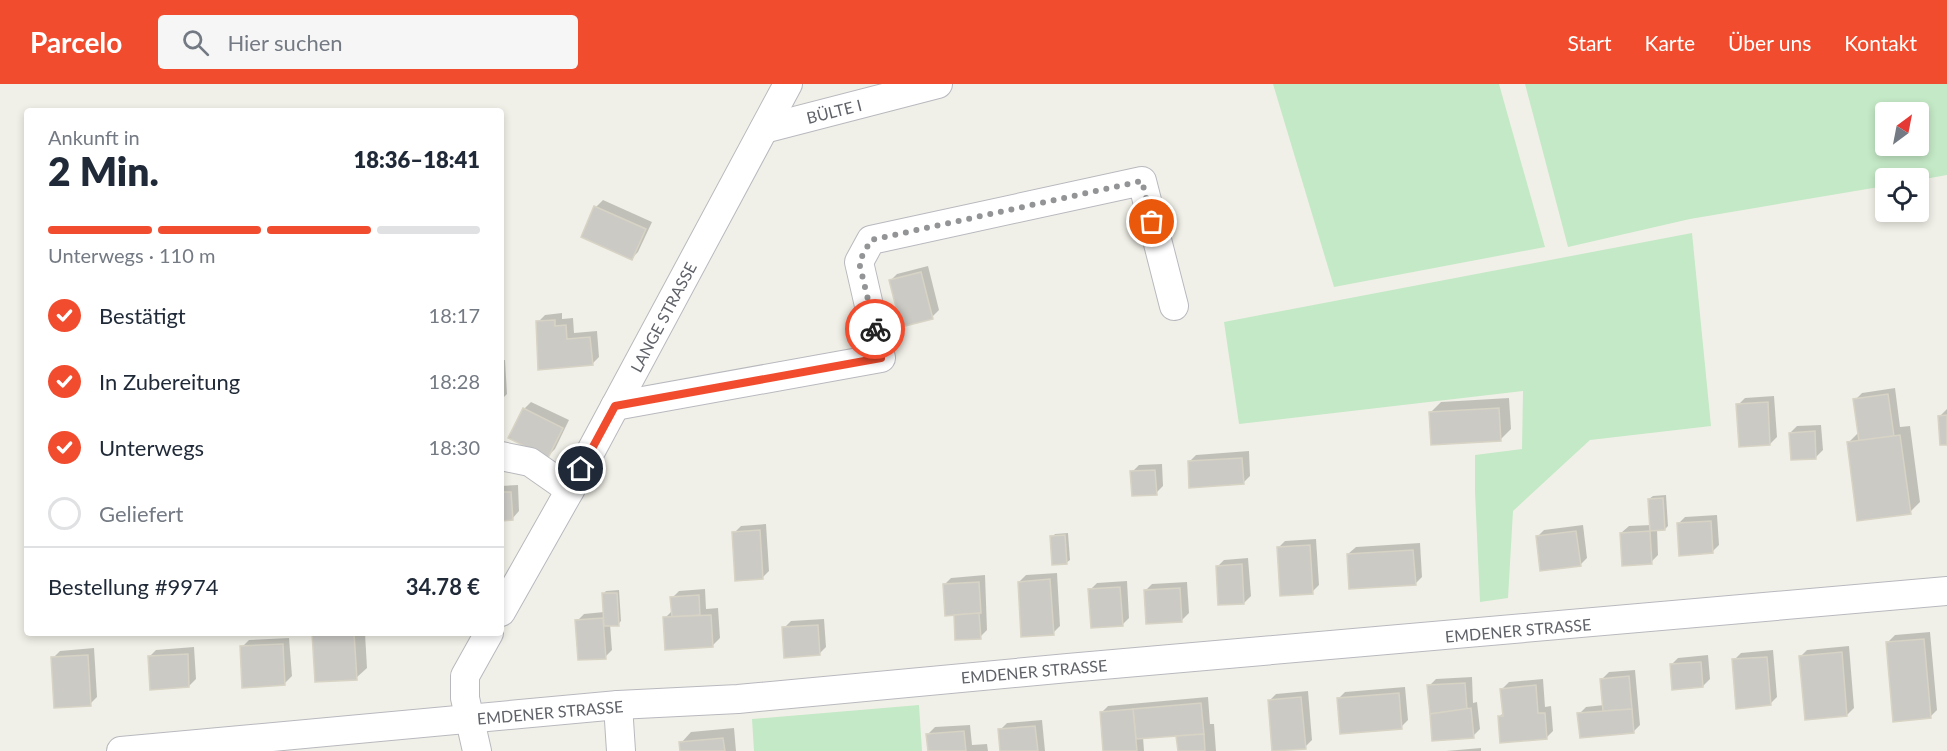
<!DOCTYPE html>
<html lang="de">
<meta charset="utf-8">
<style>
body{margin:0;font-family:Lato,sans-serif;background:#f6f6f7;color:#1f2937;height:100vh;display:flex;flex-direction:column;font-size:22px;white-space:nowrap}
*{box-sizing:border-box;margin:0}
p{font-size:20px;color:#747a83}
.icon{flex:none;width:33px;height:33px;fill:none;stroke:currentColor;stroke-width:2;stroke-linecap:round;stroke-linejoin:round}
.map{position:relative;flex:1;overflow:hidden}
.panel{position:absolute;left:24px;top:24px;width:480px;height:528px;display:flex;flex-direction:column;background:#fff;border-radius:6px;box-shadow:0 3px 9px #0003}
.panel>*{flex:none}
.needle{width:39px;rotate:32deg}
.fabs{position:absolute;left:1875px;top:18px;display:grid;gap:12px}
.fabs a{display:grid;place-items:center;width:54px;height:54px;border-radius:6px;background:#fff;box-shadow:0 3px 9px #0003;font-size:30px}
.pin{position:absolute;display:grid;place-items:center;width:51px;height:51px;color:#fff;margin:-26px;border:3px solid #fff;border-radius:50%;box-shadow:0 2px 6px #0007}
.courier{position:absolute;display:grid;place-items:center;width:60px;height:60px;margin:-30px;border:4px solid #f14c2e;border-radius:50%;background:#fff;color:#222;box-shadow:0 2px 8px #0007}
.summary em{font-style:normal;font-weight:800}
.summary div{display:flex;flex-direction:column-reverse}
.summary{display:flex;align-items:center;justify-content:space-between;height:102px;padding:0 24px}
h1{font-size:39px;font-weight:800;line-height:45px}
.bar{display:grid;grid-template-columns:repeat(4,1fr);gap:9px 6px;align-content:center;height:72px;padding:0 24px}
.bar i{height:8px;border-radius:4px;background:#e0e1e3}
.bar .selected{background:#f14c2e}
.bar p{grid-column:span 4}
.line{display:flex;align-items:center;gap:15px;padding:0 24px;border-top:2px solid #e0e1e3}
.line div{flex:1}
ol{padding:0 24px;list-style:none}
li{display:flex;align-items:center;gap:18px;height:66px}
li p{margin-inline-start:auto}
li .icon{padding:6px;border-radius:50%;background:#f14c2e;color:#fff;stroke-width:4}
li:last-child{color:#747a83}
li i{width:33px;height:33px;border:3px solid #e0e1e3;border-radius:50%}
header{display:flex;align-items:center;gap:36px;box-sizing:border-box;height:84px;padding:0 30px;background:#f14c2e;color:#fff}
header strong{font-size:28px}
nav{display:flex;gap:33px;margin-inline-start:auto;font-size:21px}
.search{width:420px;height:54px;background:#f6f6f7;display:flex;align-items:center;gap:15px;box-sizing:border-box;padding:0 21px;border-radius:6px;color:#747a83;font-size:22px}
.map>svg:first-child{display:block}
.green{fill:#c4e9c6;fill-rule:evenodd}
.shadow{fill:#0003}
.building{fill:#cccac5;stroke:#d7d3c5;stroke-width:1.5}
.lines{fill:none;stroke-linecap:round;stroke-linejoin:round}
.minor-casing{stroke:#b8b9be;stroke-width:30}
.minor{stroke:#fff;stroke-width:28}
.done{stroke:#929495;stroke-width:6;stroke-dasharray:0 10.8}
.route{stroke:#f14c2e;stroke-width:8}
.labels{text-anchor:middle;dominant-baseline:central;stroke-width:6;stroke-linejoin:round;paint-order:stroke}
.street-label{font-size:16px;fill:#5f6268;stroke:#fff}
</style>
<header>
<strong>Parcelo</strong>
<div class="search"><svg class="icon" aria-label="search" viewBox="0 0 24 24"><circle cx="10" cy="10" r="6"/><path d="M15 15l6 6"/></svg>Hier suchen</div>
<nav><a>Start</a><a>Karte</a><a>Über uns</a><a>Kontakt</a></nav>
</header>
<div class="map">
<svg width="1947" height="667" viewBox="0 0 1947 667">
<rect width="100%" height="100%" fill="#f1f0e8"/>
<g class="green">
<path d="M1273,0H1499L1545,163L1334,203Z"/>
<path d="M1525,0H1947V91L1919,96L1918,94H1886L1885,102L1690,135L1568,163ZM1918,28V62H1886V28Z"/>
<path d="M1692,149L1711,342L1590,356L1513,427L1508,514L1480,518L1475,408V371L1522,365L1523,307L1239,340L1224,238Z"/>
<path d="M919,621L922,667H754L752,635Z"/>
</g>
<g class="shadow">
<path d="M603,116L652,138L638,168L631,175L596,123Z"/>
<path d="M928,182L939,226L932,233L890,197L897,190Z"/>
<path d="M562,229V235L573,234L574,249L597,247L599,273L592,280L538,238L545,231Z"/>
<path d="M501,276H505L507,310L501,316Z"/>
<path d="M1895,304L1900,343L1910,342L1920,418L1910,428L1848,359L1859,348L1855,316L1862,309Z"/>
<path d="M1774,312L1777,353L1770,360L1738,321L1745,314Z"/>
<path d="M1509,314L1511,345L1500,356L1430,329L1441,318Z"/>
<path d="M531,318L569,336L555,365L548,372L524,325Z"/>
<path d="M1947,325V359L1940,332Z"/>
<path d="M1821,341L1823,366L1816,373L1790,349L1797,342Z"/>
<path d="M1249,367L1250,392L1243,399L1189,378L1196,371Z"/>
<path d="M1162,380L1163,402L1156,409L1132,388L1139,381Z"/>
<path d="M518,401L519,427L512,435H501V402Z"/>
<path d="M1666,411L1668,442L1665,445H1657L1658,471L1651,478L1621,449L1629,442L1651,441L1649,415L1653,412Z"/>
<path d="M1717,431L1719,461L1712,468L1678,440L1685,433Z"/>
<path d="M766,440L769,487L762,494L734,449L741,442Z"/>
<path d="M1583,441L1587,474L1580,481L1537,453L1544,446Z"/>
<path d="M1068,449L1070,476L1066,479L1052,453L1055,450Z"/>
<path d="M1316,455L1319,501L1312,508L1278,464L1285,457Z"/>
<path d="M1420,459L1422,493L1415,500L1348,470L1356,463Z"/>
<path d="M1248,474L1251,512L1244,519L1217,483L1224,476Z"/>
<path d="M1057,489L1060,542L1053,549L1019,498L1026,491Z"/>
<path d="M985,491L987,546L980,553L955,529L944,501L951,494Z"/>
<path d="M1127,497L1129,534L1122,541L1090,506L1097,499Z"/>
<path d="M1187,498L1189,529L1182,536L1145,507L1152,500Z"/>
<path d="M705,505L706,525L718,524L720,554L713,561L665,534L673,526L672,514L679,507Z"/>
<path d="M619,506L621,537L618,540H610L612,566L605,573L577,537L584,530L604,528L603,510L606,507Z"/>
<path d="M824,535L826,563L819,570L784,544L791,537Z"/>
<path d="M1930,548L1937,626L1930,633L1888,558L1895,551Z"/>
<path d="M313,549H365L367,584L356,594Z"/>
<path d="M289,554L292,592L285,599L242,563L249,556Z"/>
<path d="M1849,562L1854,624L1847,631L1800,573L1807,566Z"/>
<path d="M194,563L196,595L189,602L149,573L156,566Z"/>
<path d="M94,564L97,613L90,620L53,574L60,567Z"/>
<path d="M1773,566L1777,613L1770,620L1734,576L1741,569Z"/>
<path d="M1708,571L1710,595L1703,602L1671,581L1678,574Z"/>
<path d="M1635,586L1640,641L1633,648L1579,630L1586,623L1604,621L1602,595L1609,588Z"/>
<path d="M1472,593L1473,619L1477,618L1480,645L1473,652L1429,602L1436,595Z"/>
<path d="M1543,595L1545,623L1551,622L1553,647L1546,654L1499,633L1504,628L1502,605L1509,598Z"/>
<path d="M1405,603L1408,636L1401,643L1338,615L1345,608Z"/>
<path d="M1308,607L1312,656L1305,663L1269,617L1276,610Z"/>
<path d="M1208,613L1210,640H1214L1216,667H1179L1181,650L1143,653L1144,667H1105L1101,629L1108,622Z"/>
<path d="M1042,636L1045,667H1002L1000,646L1007,639Z"/>
<path d="M970,641L972,661L987,660L988,667H930L928,650L935,643Z"/>
<path d="M734,644L736,667H681V659L691,648Z"/>
<path d="M1481,664V667H1446Z"/>
</g>
<g class="building">
<path d="M594,122L646,145L632,176L581,153Z"/>
<path d="M921,188L933,235L901,243L889,196Z"/>
<path d="M555,236V242L566,241L567,255L590,253L593,281L538,286L536,237Z"/>
<path d="M1888,310L1894,352L1859,357L1853,315Z"/>
<path d="M1768,318L1770,361L1739,363L1736,320Z"/>
<path d="M523,324L563,344L548,374L508,354Z"/>
<path d="M1499,324L1501,357L1431,361L1429,328Z"/>
<path d="M1947,331V361H1940L1938,332Z"/>
<path d="M1815,347L1816,375L1791,376L1789,349Z"/>
<path d="M1900,351L1911,430L1857,437L1847,358Z"/>
<path d="M1242,374L1244,400L1189,404L1188,377Z"/>
<path d="M1155,386L1157,411L1132,412L1130,387Z"/>
<path d="M501,408H511L513,436L501,437Z"/>
<path d="M1663,414L1665,446L1650,447L1648,415Z"/>
<path d="M1711,437L1713,469L1679,472L1677,439Z"/>
<path d="M760,446L763,495L735,497L732,448Z"/>
<path d="M1576,447L1581,482L1540,487L1536,452Z"/>
<path d="M1650,447L1652,480L1622,482L1620,449Z"/>
<path d="M1065,451L1067,480L1052,481L1050,452Z"/>
<path d="M1310,461L1313,510L1280,512L1277,463Z"/>
<path d="M1413,466L1416,501L1349,505L1347,470Z"/>
<path d="M1242,480L1244,520L1218,521L1216,482Z"/>
<path d="M1050,495L1054,551L1021,553L1018,498Z"/>
<path d="M979,498L981,529L945,532L943,500Z"/>
<path d="M1120,503L1123,542L1091,544L1088,505Z"/>
<path d="M1180,504L1182,538L1146,540L1144,506Z"/>
<path d="M602,509H617L619,542H604Z"/>
<path d="M699,511L700,531L672,533L670,513Z"/>
<path d="M979,529L981,555L955,556L954,531Z"/>
<path d="M711,531L713,563L665,566L663,533Z"/>
<path d="M603,534L606,575L578,576L575,536Z"/>
<path d="M818,541L820,571L784,574L782,543Z"/>
<path d="M312,549H354L357,596L315,598Z"/>
<path d="M1924,555L1931,634L1893,638L1886,558Z"/>
<path d="M283,560L285,601L242,604L240,562Z"/>
<path d="M1842,568L1847,632L1805,636L1799,572Z"/>
<path d="M188,570L189,603L150,606L148,572Z"/>
<path d="M88,571L91,622L54,624L51,573Z"/>
<path d="M1767,573L1771,621L1736,625L1732,575Z"/>
<path d="M1701,578L1703,603L1672,606L1670,580Z"/>
<path d="M1629,592L1632,625L1603,627L1600,595Z"/>
<path d="M1465,599L1467,625L1430,630L1427,601Z"/>
<path d="M1536,601L1538,629H1545L1547,655L1500,659L1498,632H1503L1500,605Z"/>
<path d="M1399,609L1402,645L1340,650L1337,614Z"/>
<path d="M1301,613L1306,665L1272,667L1268,616Z"/>
<path d="M1201,619L1204,650L1136,655L1133,625Z"/>
<path d="M1471,624L1474,654L1432,657L1430,630Z"/>
<path d="M1133,625L1137,667H1103L1100,628Z"/>
<path d="M1632,625L1634,649L1580,654L1577,629Z"/>
<path d="M1035,642L1038,667H1000L998,645Z"/>
<path d="M964,647L966,667H928L926,650Z"/>
<path d="M1204,650L1205,667H1178L1176,652Z"/>
<path d="M723,654L725,667H680L679,658Z"/>
</g>
<g class="lines">
<defs>
<g id="minor">
<path d="M764,45L938,0"/>
<path d="M615,322L881,274L859,178L871,156L1142,97L1174,222"/>
<path d="M501,372L530,378L570,406"/>
<path d="M501,528L570,406L788,0"/>
<path d="M618,621L621,667"/>
<path d="M121,667L618,621L738,615L1068,584L1947,507"/>
<path d="M477,667L465,614V592L489,549"/>
</g>
</defs>
<use href="#minor" class="minor-casing"/>
<use href="#minor" class="minor"/>
</g>
<g class="lines">
<path class="done" d="M875,245L859,178L871,156L1142,97L1152,138"/>
<path class="route" d="M581,385L615,322L881,274L875,245"/>
</g>
<g class="labels">
<g class="street-label">
<text transform="translate(834 27) rotate(-14)">BÜLTE I</text>
<text transform="translate(663 233) rotate(-62)">LANGE STRASSE</text>
<text transform="translate(1518 546) rotate(-5)">EMDENER STRASSE</text>
<text transform="translate(1034 587) rotate(-5)">EMDENER STRASSE</text>
<text transform="translate(550 628) rotate(-5)">EMDENER STRASSE</text>
</g>
</g>
</svg>
<div class="fabs">
<a><svg class="needle" viewBox="-14 -14 28 28"><path d="M0-13l5 13h-10z" fill="#e53935"/><path d="M0 13l5-13h-10z" fill="#747a83"/></svg></a>
<a><svg class="icon" aria-label="locate" viewBox="0 0 24 24"><circle cx="12" cy="12" r="6"/><path d="M12 2v4M12 18v4M2 12h4M18 12h4"/></svg></a>
</div>
<div class="pin" style="left:1152px;top:138px;background:#ea580c"><svg class="icon" aria-label="bag" viewBox="0 0 24 24"><path d="M5 8h14l-1 12H6zM9 8a3 3 0 0 1 6 0"/></svg></div>
<div class="pin" style="left:581px;top:385px;background:#1f2937"><svg class="icon" aria-label="home" viewBox="0 0 24 24"><path d="M3 11l9-7 9 7M6 9v11h12V9"/></svg></div>
<div class="courier" style="left:875px;top:245px"><svg class="icon" aria-label="bike" viewBox="0 0 24 24"><circle cx="6" cy="16" r="4"/><circle cx="18" cy="16" r="4"/><path d="M6 16l4-8h5l3 8M10 8l3 8H6M13 5h3"/></svg></div>
<section class="panel">
<div class="summary"><div><h1>2 Min.</h1><p>Ankunft in</p></div><em>18:36–18:41</em></div>
<div class="bar"><i class="selected"></i><i class="selected"></i><i class="selected"></i><i></i><p>Unterwegs · 110 m</p></div>
<ol>
<li><svg class="icon" aria-label="check" viewBox="0 0 24 24"><path d="M5 12l5 5 9-10"/></svg>Bestätigt<p>18:17</p></li>
<li><svg class="icon" aria-label="check" viewBox="0 0 24 24"><path d="M5 12l5 5 9-10"/></svg>In Zubereitung<p>18:28</p></li>
<li><svg class="icon" aria-label="check" viewBox="0 0 24 24"><path d="M5 12l5 5 9-10"/></svg>Unterwegs<p>18:30</p></li>
<li><i></i>Geliefert</li>
</ol>
<div class="line" style="height:78px"><div>Bestellung #9974</div><b>34.78 €</b></div>
</section>
</div>
